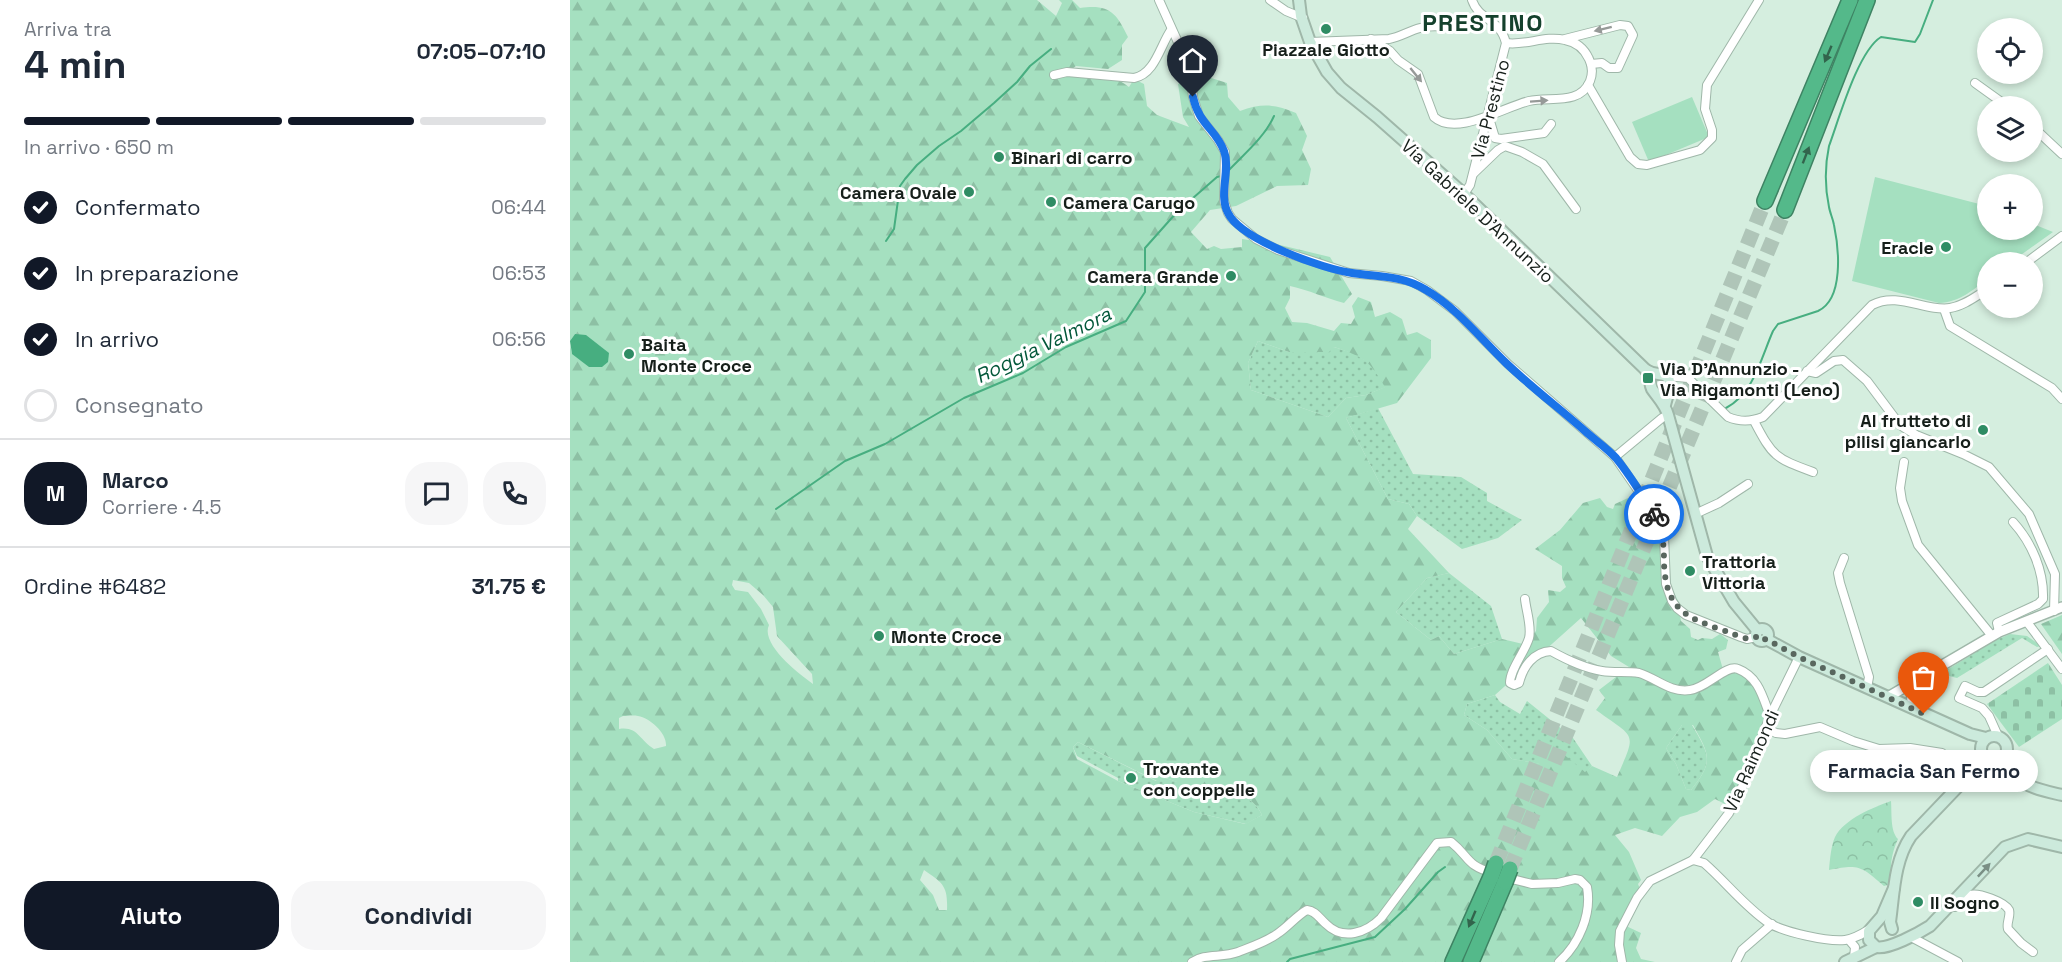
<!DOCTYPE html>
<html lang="it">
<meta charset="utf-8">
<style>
body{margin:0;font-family:"Space Grotesk",sans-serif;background:#f6f6f7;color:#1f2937;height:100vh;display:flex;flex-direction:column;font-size:22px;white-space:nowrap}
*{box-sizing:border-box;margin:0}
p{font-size:20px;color:#747a83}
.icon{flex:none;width:33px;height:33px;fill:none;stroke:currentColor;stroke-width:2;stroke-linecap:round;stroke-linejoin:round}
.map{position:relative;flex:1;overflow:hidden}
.panel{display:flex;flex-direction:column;background:#fff;width:570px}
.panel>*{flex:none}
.fabs{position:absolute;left:1407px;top:18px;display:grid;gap:12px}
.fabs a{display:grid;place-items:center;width:66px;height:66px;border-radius:50%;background:#fff;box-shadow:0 3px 9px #0003;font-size:30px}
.pin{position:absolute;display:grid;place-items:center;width:51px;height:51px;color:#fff;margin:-62px -26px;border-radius:50% 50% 50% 0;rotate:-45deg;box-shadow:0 0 6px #0007}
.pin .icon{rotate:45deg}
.courier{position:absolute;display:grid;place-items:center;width:60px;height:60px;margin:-30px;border:4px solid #1a73e8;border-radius:50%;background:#fff;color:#222;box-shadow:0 2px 8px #0007}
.bubble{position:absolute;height:42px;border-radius:21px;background:#fff;box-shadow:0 3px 9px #0003;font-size:20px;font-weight:600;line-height:42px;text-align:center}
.head em{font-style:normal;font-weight:600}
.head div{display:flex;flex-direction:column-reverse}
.head{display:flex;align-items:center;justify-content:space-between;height:102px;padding:0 24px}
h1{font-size:39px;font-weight:600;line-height:45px}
.bar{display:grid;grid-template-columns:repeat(4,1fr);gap:9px 6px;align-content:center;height:72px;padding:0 24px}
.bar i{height:8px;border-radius:4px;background:#e0e1e3}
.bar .on{background:#111827}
.bar p{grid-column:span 4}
.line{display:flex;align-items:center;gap:15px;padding:0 24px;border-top:2px solid #e0e1e3}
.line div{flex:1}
.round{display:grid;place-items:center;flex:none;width:63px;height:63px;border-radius:24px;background:#f6f6f7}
ol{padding:0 24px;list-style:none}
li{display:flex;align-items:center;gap:18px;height:66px}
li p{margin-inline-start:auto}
li .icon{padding:6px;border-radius:50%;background:#111827;color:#fff;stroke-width:4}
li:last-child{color:#747a83}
li i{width:33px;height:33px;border:3px solid #e0e1e3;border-radius:50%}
.cta{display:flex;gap:12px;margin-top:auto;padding:12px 24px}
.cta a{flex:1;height:69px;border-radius:24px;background:#111827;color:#fff;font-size:24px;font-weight:600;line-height:69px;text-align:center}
.cta a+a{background:#f6f6f7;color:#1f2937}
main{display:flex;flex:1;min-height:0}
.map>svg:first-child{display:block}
.grass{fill:url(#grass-dots)}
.forest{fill:url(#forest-firs);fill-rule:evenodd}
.cemetery{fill:url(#cemetery-stones)}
.park{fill:url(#park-crowns)}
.garden{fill:#a5e0c0}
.water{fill:#47ae80}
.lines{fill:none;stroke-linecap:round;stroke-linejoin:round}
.stream{stroke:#47ae80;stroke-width:2}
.motorway-tunnel{stroke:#afc5b8;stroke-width:15;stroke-dasharray:15 8;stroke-linecap:butt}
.minor-casing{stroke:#9fb7a9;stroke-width:10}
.tertiary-casing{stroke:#9fb7a9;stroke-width:12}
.secondary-casing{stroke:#9fb7a9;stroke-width:14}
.motorway-casing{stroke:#3e8363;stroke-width:18}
.minor{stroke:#fff;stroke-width:8}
.tertiary{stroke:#fff;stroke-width:9}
.secondary{stroke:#cceadc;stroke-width:10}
.motorway{stroke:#54b98a;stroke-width:15}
.motorway-bridge-casing{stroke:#3e8363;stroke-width:18;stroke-linecap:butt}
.motorway-bridge{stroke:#54b98a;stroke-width:15}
.oneway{fill:#969a98}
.oneway2{fill:#32644c}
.oneway3{fill:#7a8f85}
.done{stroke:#59675f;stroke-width:6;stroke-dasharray:0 10.8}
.route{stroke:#1a73e8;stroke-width:8}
.poi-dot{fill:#2f8c64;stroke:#fff;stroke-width:2}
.labels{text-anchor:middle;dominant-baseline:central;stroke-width:6;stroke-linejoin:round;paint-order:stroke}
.poi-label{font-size:18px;font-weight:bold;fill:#161f1a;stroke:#fff;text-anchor:start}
.street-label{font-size:18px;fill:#161f1a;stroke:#fff}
.water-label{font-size:20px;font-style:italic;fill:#025739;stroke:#fff}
.district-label{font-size:24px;font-weight:bold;letter-spacing:1.5px;fill:#15412d;stroke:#fff}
</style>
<main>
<section class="panel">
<div class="head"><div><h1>4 min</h1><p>Arriva tra</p></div><em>07:05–07:10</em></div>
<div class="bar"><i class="on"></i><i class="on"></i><i class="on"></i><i></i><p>In arrivo · 650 m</p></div>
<ol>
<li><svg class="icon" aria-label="check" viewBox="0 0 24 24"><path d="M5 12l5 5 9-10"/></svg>Confermato<p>06:44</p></li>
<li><svg class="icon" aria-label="check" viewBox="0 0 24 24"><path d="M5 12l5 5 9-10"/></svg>In preparazione<p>06:53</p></li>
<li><svg class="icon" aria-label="check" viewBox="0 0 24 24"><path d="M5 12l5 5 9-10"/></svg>In arrivo<p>06:56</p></li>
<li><i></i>Consegnato</li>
</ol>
<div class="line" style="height:108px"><b class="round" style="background:#111827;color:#fff">M</b><div><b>Marco</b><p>Corriere · 4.5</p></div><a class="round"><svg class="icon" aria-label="chat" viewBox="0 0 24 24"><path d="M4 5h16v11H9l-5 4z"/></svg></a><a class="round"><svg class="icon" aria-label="phone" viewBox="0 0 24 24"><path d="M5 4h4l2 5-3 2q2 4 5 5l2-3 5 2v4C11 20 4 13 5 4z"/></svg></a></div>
<div class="line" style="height:78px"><div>Ordine #6482</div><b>31.75 €</b></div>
<div class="cta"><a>Aiuto</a><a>Condividi</a></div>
</section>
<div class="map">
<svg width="1492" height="962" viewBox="0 0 1492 962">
<defs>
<pattern id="grass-dots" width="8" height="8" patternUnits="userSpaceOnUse" patternTransform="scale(1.5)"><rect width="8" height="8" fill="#a5e0c0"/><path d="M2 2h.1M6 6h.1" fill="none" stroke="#8dc0a4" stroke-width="1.8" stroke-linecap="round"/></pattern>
<pattern id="forest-firs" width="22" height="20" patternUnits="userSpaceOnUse" patternTransform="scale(1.5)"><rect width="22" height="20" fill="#a5e0c0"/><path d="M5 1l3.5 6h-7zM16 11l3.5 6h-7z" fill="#8dc0a4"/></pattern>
<pattern id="cemetery-stones" width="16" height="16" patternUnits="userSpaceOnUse" patternTransform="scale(1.5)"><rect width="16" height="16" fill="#a5e0c0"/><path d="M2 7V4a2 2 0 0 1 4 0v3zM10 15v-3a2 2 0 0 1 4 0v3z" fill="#8dc0a4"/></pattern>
<pattern id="park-crowns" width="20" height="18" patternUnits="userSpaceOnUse" patternTransform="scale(1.5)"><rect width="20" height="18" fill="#a5e0c0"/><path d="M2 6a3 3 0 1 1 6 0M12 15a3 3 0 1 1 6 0" fill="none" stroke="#8dc0a4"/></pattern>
</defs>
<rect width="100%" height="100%" fill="#d5eedf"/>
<g class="grass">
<path d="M688,341L719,352L764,347L786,354L803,366L816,387L796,395L776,398L758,417L681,390L678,363Z"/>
<path d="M808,408L843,474L891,477L917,493V501L952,520L928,538L892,549L847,516L839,504L818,499L776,418Z"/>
<path d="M879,573L921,606L932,639L884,654L869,636L861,640L826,612L857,578Z"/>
<path d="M1440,634L1457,636L1471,646L1467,647L1452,638L1387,678L1379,676L1375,671L1426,640Z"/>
<path d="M925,695L930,702L950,714L957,701L1003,738L1022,766L1016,772L942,759L917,730L894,715L897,704Z"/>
<path d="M1112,725H1122C1140,756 1144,761 1121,790L1116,789L1106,764L1096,748Z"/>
<path d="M508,742L586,781L595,778L608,782L615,793C641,791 679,786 692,815L676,824L624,812L548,781V778L507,756L503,747Z"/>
</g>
<g class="forest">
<path d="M0,0H467L486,16L492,3L489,0H502L510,8C539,4 546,12 558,37L552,45V60L538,69L506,66L492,76C514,71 542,73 559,87L564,79L574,84L577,106L587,115L619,127L613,117L608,84L635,76L657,83L658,97L670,111C692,103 705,104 726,113L737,136L732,150L741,169L738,185L707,186L666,206L640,210L621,232L637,249L644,246L651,249L672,247V239L706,244L760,257L782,294L774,303C755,298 739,290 720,286V298L715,308L722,322L737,323L764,331L771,323L781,324L785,317L782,306L788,297L801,302L805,317L820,312L832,319L837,335L847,332L861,340V358L827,403L776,418L818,499L839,504L847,516L838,529L879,573L857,578L826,612L861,640L869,636L884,654L932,639L953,644L966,631L967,618L979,602L978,590L990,592L996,587L992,578V566L965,549L990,530L1013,503L1030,498L1037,507L1043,509L1045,504L1058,498L1061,504L1077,507L1090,538L1097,578L1108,601L1111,621L1120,629L1121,637L1128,640L1132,638L1142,639L1150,634L1158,640L1156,649L1148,652L1154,673H1170L1187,687L1196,715L1183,761L1159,806L1145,799L1127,812L1110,817L1092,836L1065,828L1045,835L1059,852L1071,880L1068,884L1070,889L1063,897L1056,926L1071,933L1066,948L1071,959L1085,962H0V345L2,354L5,334L0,341ZM688,341L719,352H759L764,347C794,357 799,360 815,387L796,395L776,398L758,417L681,390L678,363ZM163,580L179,583L193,595L203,607L207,636L242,674L243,684C229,674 190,644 199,625L191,609L178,592L165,590L162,585ZM1011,618L1041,656L1059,667L1029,690L1035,698L1026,710C1066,739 1067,731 1047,777L1022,766L1015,772L986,748L973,749L972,764L942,759L917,730L894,715L897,704L925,695ZM53,716C57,716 63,715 68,716C80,718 97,733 96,746L84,749C69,740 68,726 49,729V718ZM1112,725H1123C1140,756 1144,761 1121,790L1116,789L1106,764L1096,748ZM508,742L587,781L596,778L607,782L615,793C641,791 679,786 692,815L675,824L624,812L548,781L507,759L503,747ZM354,870C373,883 378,886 377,910H369L363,895L350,880Z"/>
<path d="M1492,615V654L1471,624Z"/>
</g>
<path class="cemetery" d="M1478,663L1492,685V719L1449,747L1417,704Z"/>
<path class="park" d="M1321,801C1322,813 1320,831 1328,839C1321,854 1320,867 1321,884L1314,886C1291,866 1289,864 1259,870C1260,859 1261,846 1265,837C1274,819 1304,807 1321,801Z"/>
<g class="garden">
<path d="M1122,97L1139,137L1079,162L1062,122Z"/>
<path d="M1305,177L1417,206L1418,230H1462L1463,224L1483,232L1441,262H1418L1417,279C1402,291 1389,302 1369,303L1282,281Z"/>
</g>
<path class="water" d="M5,334L16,335L39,353L38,362L32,367H19L2,354L0,341Z"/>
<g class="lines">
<g class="stream">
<path d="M658,171C674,154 694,138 704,116"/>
<path d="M316,241L324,229L330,186L335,179L347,165L369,146L391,131L424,103L447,82L460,66L481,49"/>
<path d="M1156,408C1184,393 1191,358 1203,331L1208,324L1248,311C1274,299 1269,249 1264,225C1263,219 1260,213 1259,207C1255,188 1255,165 1259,146C1269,119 1288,51 1311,37L1345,42L1350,34L1363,0"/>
<path d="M206,509L275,461L315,444L394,398L453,373L496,347L556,321L575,292V248L607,212L647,177L651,176"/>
<path d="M717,962L720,959L805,937L835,909L868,872L875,867"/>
</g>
<g class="motorway-tunnel">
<path d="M926,863L1195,201"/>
<path d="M940,869L1215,210"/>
</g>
<defs>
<g id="minor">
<path d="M589,0L620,69L623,97L629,116L648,140L655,152L654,201L658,213L662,219L686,239L708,250L779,273L812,276L841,281L857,290L885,311L938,364L1045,457L1085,515L1090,526L1094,536L1096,584L1102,601L1107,608L1116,615L1171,637L1177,639L1186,637"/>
<path d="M700,0L716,11L733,18"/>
<path d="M801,39L820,51L828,60L848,74L864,117C886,137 934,107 959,101C979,96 1010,106 1020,81C1023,73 1022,65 1019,59C1014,48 1006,42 995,40C975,35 956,46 936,43"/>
<path d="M995,39L1050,25L1058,26L1063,35L1048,68H1039L1032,63L1021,64"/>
<path d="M740,42L819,39C830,37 839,31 850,28C878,21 887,38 913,16"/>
<path d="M484,75L497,72L564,78C585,74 590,46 601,30"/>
<path d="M1405,83L1437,106"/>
<path d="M1018,85L1060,157L1068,164L1077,165L1130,150L1142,138V130L1135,109L1137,85L1189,0"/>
<path d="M919,118L925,138L931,139L974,133L981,124"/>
<path d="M1462,126L1492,154"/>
<path d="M904,173L928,150L935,146L952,152L973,164L1006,209"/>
<path d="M894,194L900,185L936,43C930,18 909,21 902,0"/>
<path d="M1457,262L1492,236"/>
<path d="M1374,309L1380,326L1482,388L1492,399"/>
<path d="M1237,371L1246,373L1264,361L1273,360L1297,381L1330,425L1346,435L1393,454L1419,467L1459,514L1485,574L1484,611"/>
<path d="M1096,376L1118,378L1158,417C1170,422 1180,422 1193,417L1302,305C1328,291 1355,312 1380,308C1394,306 1406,296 1418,289"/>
<path d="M1184,421C1203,457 1205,458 1243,472"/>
<path d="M1045,457L1092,418L1098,415"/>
<path d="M1334,462L1330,488L1332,501L1348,545L1422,636"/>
<path d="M1125,514L1149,503L1178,484"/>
<path d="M1274,558L1268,573L1270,583L1299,677L1297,688"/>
<path d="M955,599C956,610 962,627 959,638C955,652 940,669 940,683L944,685L949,683C953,667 963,652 981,651C997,660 1014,668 1032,671C1044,673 1057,671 1069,673C1086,678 1100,693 1120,690C1137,688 1156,664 1168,669C1189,677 1193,698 1200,716"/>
<path d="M1457,622L1492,669"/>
<path d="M1429,632L1427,623L1468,604L1473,599C1474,571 1462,543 1443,522"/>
<path d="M1195,728L1206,733L1215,734L1250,727L1283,741L1309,749L1340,748L1372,753"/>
<path d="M1428,736L1419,716L1412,708L1389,698L1395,686L1408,692H1414L1478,649"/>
<path d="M1123,860L1159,813L1177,777L1200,716L1229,657"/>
<path d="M1123,860L1134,863C1156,882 1175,907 1199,923C1213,932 1258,942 1275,940C1284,939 1292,934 1300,929"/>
<path d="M934,877L962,884L988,883L1005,879L1010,880L1017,887C1022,914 1009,944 989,962"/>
<path d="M1380,905L1385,907C1391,904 1394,897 1400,895C1408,892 1435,902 1439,910C1441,916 1436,923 1438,929L1451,943L1463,952"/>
<path d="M1341,937L1388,962"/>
<path d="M1279,940L1285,947L1284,958"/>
<path d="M622,962C635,953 652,958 668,952C681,947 696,942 707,934C718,927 726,916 737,910C746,911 749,918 756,924C773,941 796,933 811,918L867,843L881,842C900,857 895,865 923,873"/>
<path d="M1052,962L1049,945L1050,931L1067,898L1080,881L1123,860"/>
<path d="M1166,962L1172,950L1202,924"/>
</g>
<g id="tertiary">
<path d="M1318,697L1429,632L1492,607"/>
<path d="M1350,710C1337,700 1340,691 1351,680"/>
</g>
<g id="secondary">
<path d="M729,0L731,16L740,42L757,72L771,88L807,117L894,194L1076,370C1085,376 1091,372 1098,377L1100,386L1095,405"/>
<path d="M1076,370C1081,377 1079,383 1082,389C1088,398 1095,404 1098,415L1137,556L1164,602L1187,630"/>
<circle cx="1192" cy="635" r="6"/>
<path d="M1196,639L1229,657L1400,734L1416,738"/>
<circle cx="1424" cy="749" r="13"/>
<path d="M1436,756C1443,786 1466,789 1492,795"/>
<path d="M1324,888L1312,916L1299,931V940L1306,947C1318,950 1349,933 1360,926L1435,847L1458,839L1492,847"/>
<path d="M1322,929L1320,922C1324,893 1324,861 1341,836L1404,770L1411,753"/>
<path d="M1275,962L1306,947"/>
</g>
<g id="motorway">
<path d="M1195,201L1280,0"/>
<path d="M1215,210L1297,0"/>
<path d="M883,962L921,877"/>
<path d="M901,962L935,882"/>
</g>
</defs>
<use href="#minor" class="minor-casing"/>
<use href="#tertiary" class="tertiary-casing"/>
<use href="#secondary" class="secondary-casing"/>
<use href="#motorway" class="motorway-casing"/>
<use href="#minor" class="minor"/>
<use href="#tertiary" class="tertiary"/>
<use href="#secondary" class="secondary"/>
<use href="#motorway" class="motorway"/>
<defs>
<g id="motorway-bridge">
<path d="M921,877L926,863"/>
<path d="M935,882L940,869"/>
</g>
</defs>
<use href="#motorway-bridge" class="motorway-bridge-casing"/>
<use href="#motorway-bridge" class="motorway-bridge"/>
</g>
<defs><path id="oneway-solid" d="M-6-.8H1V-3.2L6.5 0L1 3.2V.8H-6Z" transform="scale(1.5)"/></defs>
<g class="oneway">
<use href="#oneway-solid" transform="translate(1033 29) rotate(166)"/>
<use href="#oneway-solid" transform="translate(846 75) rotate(51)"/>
<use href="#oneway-solid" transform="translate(969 101) rotate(-4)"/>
</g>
<g class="oneway2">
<use href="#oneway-solid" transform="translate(1258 54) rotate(113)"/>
<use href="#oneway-solid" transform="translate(1236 155) rotate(-69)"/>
<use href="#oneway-solid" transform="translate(902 919) rotate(113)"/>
</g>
<use class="oneway3" href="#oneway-solid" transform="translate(1414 870) rotate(-47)"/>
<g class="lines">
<path class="done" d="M1084,514C1093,531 1094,545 1094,563C1096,619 1126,619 1171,637L1178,639L1186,637L1191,641L1196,639L1229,657L1354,714"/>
<path class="route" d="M623,97C629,125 646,129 654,151C661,170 648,194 658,213C671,240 753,269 782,273C808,277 832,275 856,290C887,308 910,338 936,363C961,387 989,408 1015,431C1025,440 1037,448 1046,458C1060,475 1072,495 1084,514"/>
</g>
<g class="poi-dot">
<circle cx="756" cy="29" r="6"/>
<circle cx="429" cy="157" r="6"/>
<circle cx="399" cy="192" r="6"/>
<circle cx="481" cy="202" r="6"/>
<circle cx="1376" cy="247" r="6"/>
<circle cx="661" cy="276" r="6"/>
<circle cx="59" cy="354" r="6"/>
<rect x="1072" y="372" width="12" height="12" rx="3"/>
<circle cx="1413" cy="430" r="6"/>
<circle cx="1120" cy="571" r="6"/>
<circle cx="309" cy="636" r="6"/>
<circle cx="561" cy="778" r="6"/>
<circle cx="1348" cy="902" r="6"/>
</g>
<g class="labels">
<g class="poi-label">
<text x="756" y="49" text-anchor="middle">Piazzale Giotto</text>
<text x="441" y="157">Binari di carro</text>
<text x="387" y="192" text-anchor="end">Camera Ovale</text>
<text x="493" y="202">Camera Carugo</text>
<text x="1364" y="247" text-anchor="end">Eracle</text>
<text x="649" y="276" text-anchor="end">Camera Grande</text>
<text x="71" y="344">Baita<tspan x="71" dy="21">Monte Croce</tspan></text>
<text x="1090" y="368">Via D'Annunzio -<tspan x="1090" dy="21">Via Rigamonti (Leno)</tspan></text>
<text x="1401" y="420" text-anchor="end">Al frutteto di<tspan x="1401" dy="21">pilisi giancarlo</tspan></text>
<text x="1132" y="561">Trattoria<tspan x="1132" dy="21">Vittoria</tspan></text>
<text x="321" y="636">Monte Croce</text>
<text x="573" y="768">Trovante<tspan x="573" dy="21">con coppelle</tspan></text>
<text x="1360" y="902">Il Sogno</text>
</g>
<g class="street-label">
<text transform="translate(920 109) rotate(-75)">Via Prestino</text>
<text transform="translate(908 211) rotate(43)">Via Gabriele D'Annunzio</text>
<text transform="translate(1181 761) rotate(-66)">Via Raimondi</text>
</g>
<g class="water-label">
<text transform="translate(473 345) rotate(-26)">Roggia Valmora</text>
</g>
<g class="district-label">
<text x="913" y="22">PRESTINO</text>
</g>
</g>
</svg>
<div class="fabs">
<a><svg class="icon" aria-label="locate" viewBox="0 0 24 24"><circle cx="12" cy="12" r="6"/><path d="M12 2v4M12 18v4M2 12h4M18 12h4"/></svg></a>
<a><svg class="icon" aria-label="layers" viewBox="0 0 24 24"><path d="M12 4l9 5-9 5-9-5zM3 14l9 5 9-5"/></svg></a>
<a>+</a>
<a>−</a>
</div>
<div class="pin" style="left:1354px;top:714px;background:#ea580c"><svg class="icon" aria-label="bag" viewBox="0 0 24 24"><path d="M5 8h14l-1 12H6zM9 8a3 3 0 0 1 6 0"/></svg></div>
<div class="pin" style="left:623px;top:97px;background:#1f2937"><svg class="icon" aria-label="home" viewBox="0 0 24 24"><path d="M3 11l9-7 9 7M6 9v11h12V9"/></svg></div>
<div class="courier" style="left:1084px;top:514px"><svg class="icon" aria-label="bike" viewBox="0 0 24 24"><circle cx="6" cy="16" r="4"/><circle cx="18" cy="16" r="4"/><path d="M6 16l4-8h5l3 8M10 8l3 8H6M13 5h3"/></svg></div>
<div class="bubble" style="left:1240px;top:750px;width:228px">Farmacia San Fermo</div>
</div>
</main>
